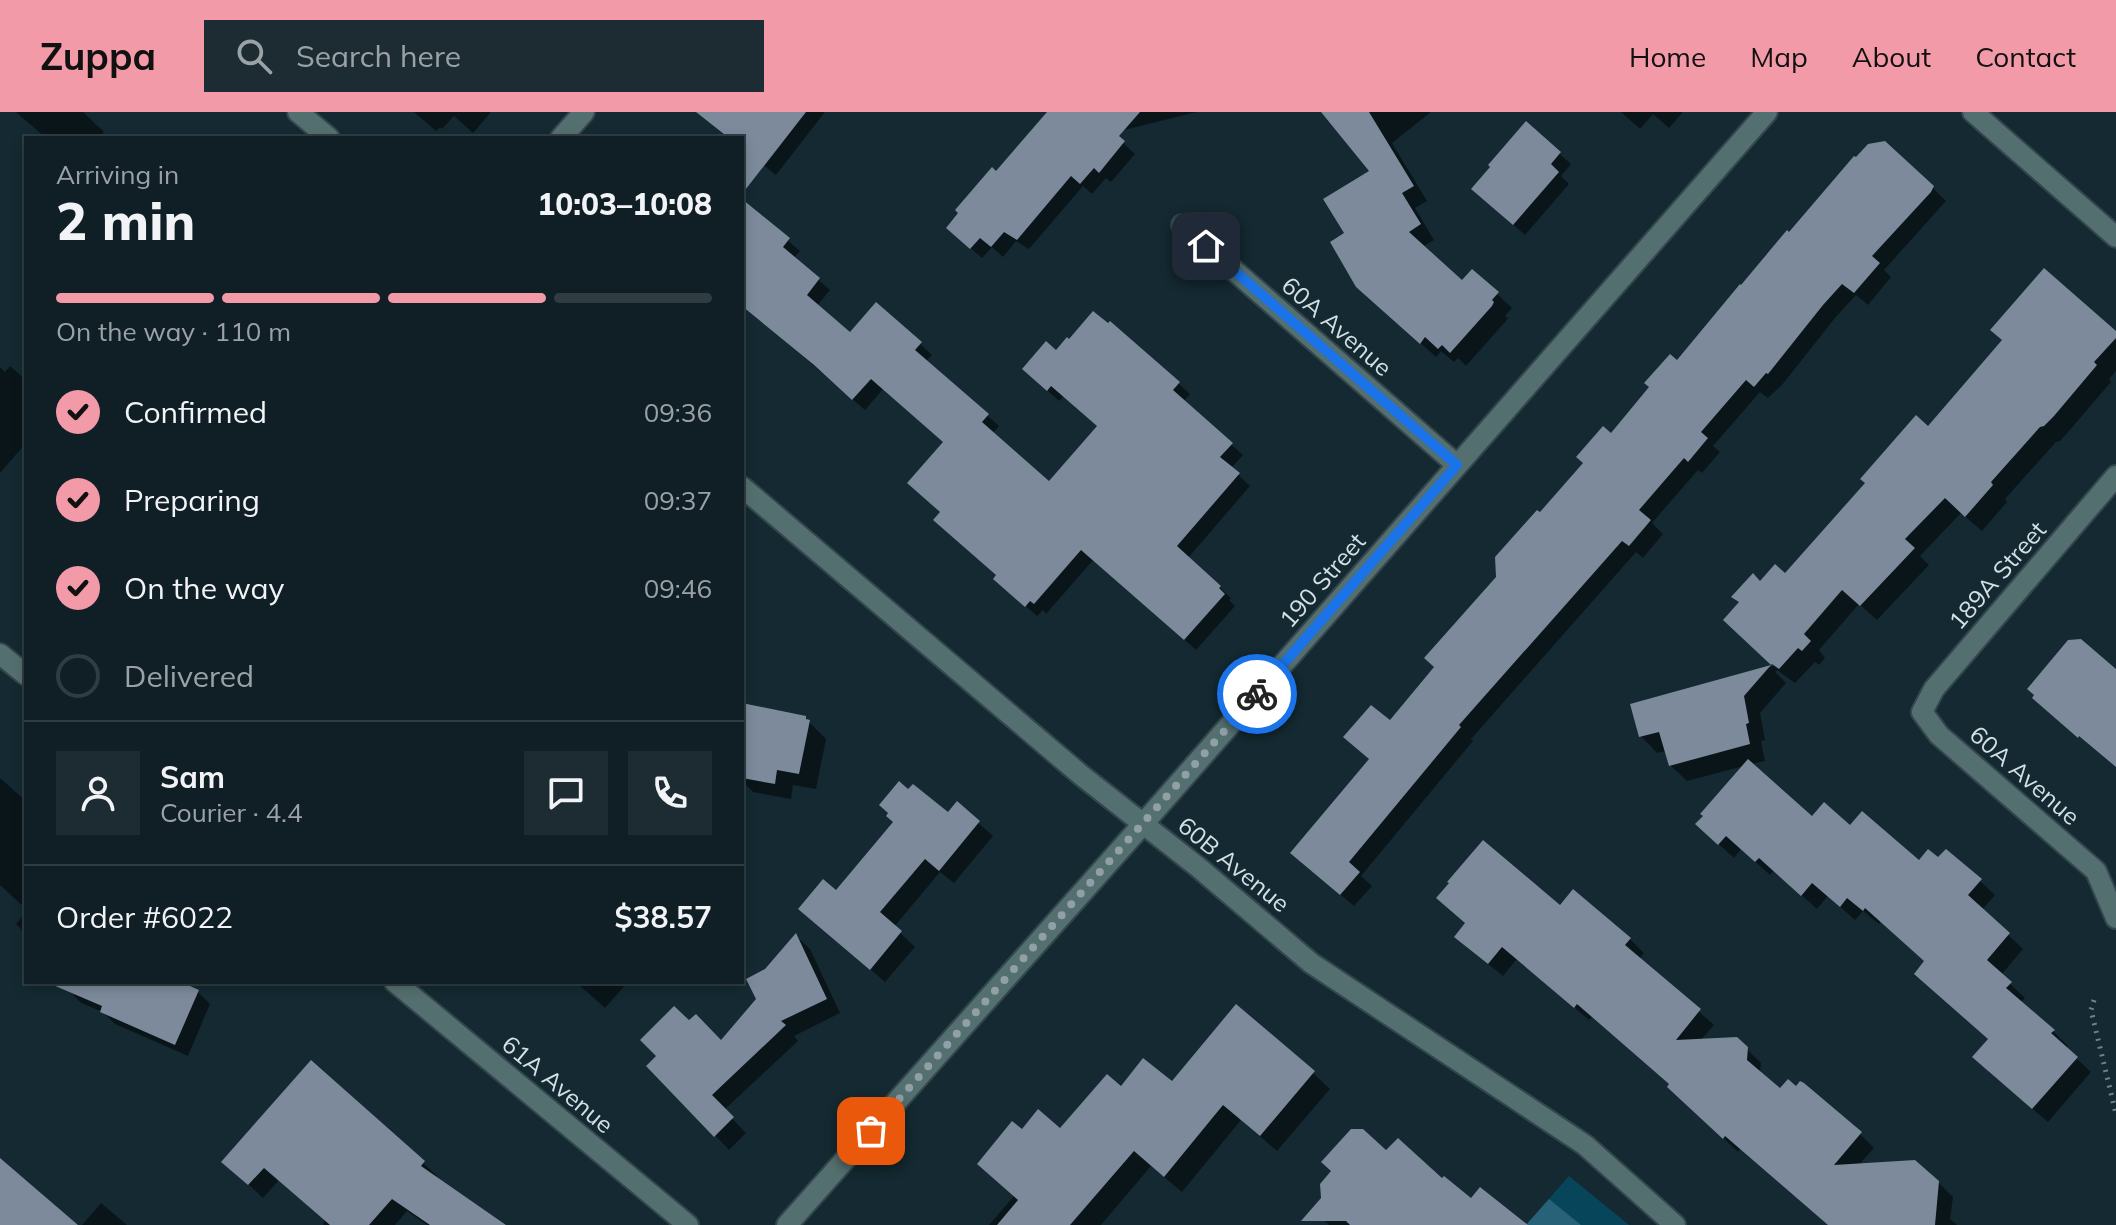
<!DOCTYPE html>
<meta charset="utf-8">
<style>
body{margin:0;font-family:Mulish,sans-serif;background:#1d2c32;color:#f1f3f6;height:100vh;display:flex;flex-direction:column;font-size:30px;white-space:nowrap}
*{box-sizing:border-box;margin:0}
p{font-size:26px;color:#9ba2a7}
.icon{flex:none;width:44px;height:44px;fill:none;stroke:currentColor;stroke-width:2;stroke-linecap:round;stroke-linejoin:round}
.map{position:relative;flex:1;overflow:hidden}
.details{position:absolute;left:24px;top:24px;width:720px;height:848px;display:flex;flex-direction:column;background:#0f1f25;border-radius:0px;box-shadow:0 4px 12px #0003,0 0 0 2px #2f3d42}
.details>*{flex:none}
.pin{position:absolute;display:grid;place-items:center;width:68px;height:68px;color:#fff;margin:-34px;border-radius:16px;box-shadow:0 4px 12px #0006}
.courier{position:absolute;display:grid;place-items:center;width:80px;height:80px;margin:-40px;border:6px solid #1a73e8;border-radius:50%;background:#fff;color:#222;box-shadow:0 2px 10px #0007}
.head em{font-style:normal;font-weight:800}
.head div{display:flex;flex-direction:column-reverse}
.head{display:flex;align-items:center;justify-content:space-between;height:136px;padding:0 32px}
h1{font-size:52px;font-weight:800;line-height:60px}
.bar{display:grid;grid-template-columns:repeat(4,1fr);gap:12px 8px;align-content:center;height:96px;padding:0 32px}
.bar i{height:10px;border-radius:6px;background:#2f3d42}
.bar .current{background:#f39aa8}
.bar p{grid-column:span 4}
.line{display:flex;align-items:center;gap:20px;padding:0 32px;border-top:2px solid #2f3d42}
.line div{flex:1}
.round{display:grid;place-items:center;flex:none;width:84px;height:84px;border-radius:0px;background:#1d2c32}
ol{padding:0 32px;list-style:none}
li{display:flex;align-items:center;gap:24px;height:88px}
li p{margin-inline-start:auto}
li .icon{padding:8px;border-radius:50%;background:#f39aa8;color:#111;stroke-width:4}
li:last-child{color:#9ba2a7}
li i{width:44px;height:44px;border:4px solid #2f3d42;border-radius:50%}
header{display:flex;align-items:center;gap:48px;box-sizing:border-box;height:112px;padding:0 40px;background:#f39aa8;color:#111}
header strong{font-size:38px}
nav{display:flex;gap:44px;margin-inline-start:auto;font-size:28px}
.search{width:560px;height:72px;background:#1d2c32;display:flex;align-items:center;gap:20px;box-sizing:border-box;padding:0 28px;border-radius:0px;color:#9ba2a7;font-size:30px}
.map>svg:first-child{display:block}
.green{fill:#07465a}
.forest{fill:#276278}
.shadow{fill:#0007}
.building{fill:#7c8a9b}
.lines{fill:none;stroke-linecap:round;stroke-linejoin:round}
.minor-casing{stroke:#33464e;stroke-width:24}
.path{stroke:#6f8087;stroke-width:5;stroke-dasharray:2 6;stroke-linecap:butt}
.minor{stroke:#546f6f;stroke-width:20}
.done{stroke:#90a0a6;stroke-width:8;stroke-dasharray:0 14.4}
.route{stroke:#1a73e8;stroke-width:10}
.labels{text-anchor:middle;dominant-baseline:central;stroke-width:8;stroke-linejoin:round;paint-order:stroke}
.street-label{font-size:24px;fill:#d3e0e5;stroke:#142931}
</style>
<header>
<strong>Zuppa</strong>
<div class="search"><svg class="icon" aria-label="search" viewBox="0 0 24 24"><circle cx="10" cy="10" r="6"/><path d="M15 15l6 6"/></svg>Search here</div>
<nav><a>Home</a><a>Map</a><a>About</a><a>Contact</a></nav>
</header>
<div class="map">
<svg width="2116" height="1113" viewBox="0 0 2116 1113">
<rect width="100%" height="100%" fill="#142931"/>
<path class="green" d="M1569,1064L1629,1113H1526Z"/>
<path class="forest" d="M1549,1087L1581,1113H1526Z"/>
<g class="shadow">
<path d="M16,0H83L104,20L98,26H46Z"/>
<path d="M414,0H491L473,21L454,4L442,17L440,15L436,19Z"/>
<path d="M724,0H825L776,63L742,36V26H729Z"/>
<path d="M1050,0H1197L1112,21L1135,42L1111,70L1106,66L1092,82L1083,74L1029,137L1016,129L1003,145L992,135L982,146L960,127L997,61Z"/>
<path d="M1324,0H1431L1392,31L1427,89L1415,96L1434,128L1422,135L1462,171L1497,182L1512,196L1505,204L1508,206L1506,209L1466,254L1458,246L1454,250L1441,239L1436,245L1374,189L1347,122L1372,60Z"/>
<path d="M1621,0H1683L1669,16L1653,2L1640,17Z"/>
<path d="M1526,12L1571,52L1561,64L1569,72L1525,123L1485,88Z"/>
<path d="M1933,76L1946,89L1884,158L1891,165L1868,193L1856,183L1835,206L1782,273L1768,286L1760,280L1713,334L1720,340L1702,361L1698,358L1652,411L1663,422L1643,446L1636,440L1471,627L1473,629L1361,764L1372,774L1354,794L1306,754L1370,648L1390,611L1436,555L1540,403L1678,250Z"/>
<path d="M742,90L800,139L794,146L830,178L817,194L850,223L920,232L932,243L926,249L999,314L992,322L1049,372L1099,314L1064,284L1059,289L1036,268L1057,241L1178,271L1190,282L1183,290L1243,343L1231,356L1250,374L1188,446L1231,486L1229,488L1235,494L1196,538L1094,447L1046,502L1043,498L1037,504L1007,478L998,464L942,401L945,330L883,277L865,298L742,192Z"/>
<path d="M2116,222V259L2109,267L2111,270L2069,319L2060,329L2056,330L2005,387L2007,390L1982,419L1961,401L1920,444L1929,453L1877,508L1859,492L1819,538L1825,546L1819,553L1815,550L1795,571L1777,558L1775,560L1786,571L1760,601L1765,628L1761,629L1765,649L1751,652L1812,707L1850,716L1919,751L1938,748L1980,769L1995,783L1982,798L2023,837L2001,863L2025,886L2020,891L2053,919L2068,934L2065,936L2091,960L2048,1010L1989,960L1990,928L1926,850L1881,809L1879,812L1863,799L1855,808L1828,784L1817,797L1774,758L1770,763L1741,737L1734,746L1712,726L1744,654L1687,669L1670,653L1666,639L1657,641L1641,624L1633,594L1774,554L1741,524L1760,471L1785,464L1928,316Z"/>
<path d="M10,254L26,268V331L0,361V255L5,260Z"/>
<path d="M742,593L805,606L826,627L816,677L793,673L791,687L753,680L742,669Z"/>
<path d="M0,666L26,689V797L0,773Z"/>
<path d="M908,680L948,703L957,692L993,724L954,771L940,760L894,815L915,835L885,870L801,797L837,781L895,711Z"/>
<path d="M1560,796L1630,827L1644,841L1639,847L1714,913L1700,929L1736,927L1761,951L1760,962L1780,979L1860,1022L1874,1036L1859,1053L1938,1070L1953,1085L1950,1107L1957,1113H1829L1741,1036L1738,1040L1684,989L1671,973L1592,905L1589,908L1517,847L1503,864L1470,838L1456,825Z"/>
<path d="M26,800V822L16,812Z"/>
<path d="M796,824L810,837L840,901L794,924L798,929L724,998L746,1021L729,1038L649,954L690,911L722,931L758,887L767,859Z"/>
<path d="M72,870H176L198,880L210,892L188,944L115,912L103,900L81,891L69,878Z"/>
<path d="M576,870H628L605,896Z"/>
<path d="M1313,961L1330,977L1277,1039L1241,1008L1182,1080L1151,1054L1101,1113H989L1014,1084L1022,1019H1061L1122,977Z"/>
<path d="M1386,1041L1443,1069L1472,1089L1522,1113H1329L1313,1098Z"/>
<path d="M224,1050L423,1051L437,1064L435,1066L502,1113H427L407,1099L395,1113H324L323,1112L325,1108L279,1068L263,1086Z"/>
<path d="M101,1091L127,1113H82Z"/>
</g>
<g class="building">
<path d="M696,0H806L742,82V26H729Z"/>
<path d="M1047,0H1140L1119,24L1125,29L1099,61L1094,56L1080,72L1071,64L1017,128L1004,120L991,135L980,126L970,137L946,116L958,101L955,98L992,55L996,59Z"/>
<path d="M1321,0H1369L1414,74L1402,81L1421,112L1409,120L1462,168L1472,157L1499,180L1492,188L1494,190L1492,194L1450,241L1442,233L1438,237L1425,225L1420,232L1356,175L1330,130L1344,121L1323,87L1369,59Z"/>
<path d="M1526,9L1561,40L1551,52L1559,60L1513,113L1471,77L1490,55L1488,53Z"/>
<path d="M1885,29L1934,74L1931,80L1872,144L1880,151L1854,181L1842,172L1823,193L1768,262L1766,261L1754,275L1746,268L1701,320L1708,326L1688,350L1684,346L1639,398L1651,408L1629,434L1622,429L1459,613L1461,615L1349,750L1360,760L1340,783L1290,741L1369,647L1343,625L1371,593L1390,608L1434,555L1424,546L1496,465L1495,445L1537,398L1540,400L1583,351L1576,345L1603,314L1611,321L1649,275L1644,271L1670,242L1677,248L1740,172L1741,173L1787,118L1789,120L1854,44L1856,45L1868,32Z"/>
<path d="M742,87L790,126L783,135L820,166L807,183L850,220L876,190L922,230L915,238L989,302L982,310L1049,369L1097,314L1051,274L1047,279L1022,257L1046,229L1056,238L1067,225L1069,227L1093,199L1108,211L1110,209L1180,270L1173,278L1233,331L1220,345L1240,361L1177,434L1221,474L1219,476L1225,482L1184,528L1081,438L1034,492L1030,489L1025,495L993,467L996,463L933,408L940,400L907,371L943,330L871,267L852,288L814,253L742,194Z"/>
<path d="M2044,156L2116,219V226L2094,250L2097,253L2054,304L2044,314L2040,315L1991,370L1993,373L1965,405L1945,386L1905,427L1915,436L1860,494L1842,478L1804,522L1811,529L1802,539L1798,536L1779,557L1772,552L1771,553L1723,508L1739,490L1731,485L1753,461L1760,469L1775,452L1785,461L1865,371L1860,367L1916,303L1928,314L2002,228L1990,218Z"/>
<path d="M2081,527L2116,557V655L2079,624L2078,626L2032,586L2034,583L2027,577L2068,528Z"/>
<path d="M1771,553L1744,584L1749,611L1746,612L1750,632L1669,654L1659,620L1639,625L1630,592Z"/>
<path d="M742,591L806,604V607L810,608L799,662L777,658L775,672L742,666Z"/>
<path d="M1748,647L1812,704L1824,690L1850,713L1862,699L1919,748L1928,737L1938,745L1946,737L1982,767L1968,783L2010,821L1987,848L2012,870L2006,876L2055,918L2051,921L2078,945L2032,997L1972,945L1988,927L1914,862L1924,849L1865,796L1863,799L1847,786L1840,795L1812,771L1801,784L1759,746L1755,750L1726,724L1718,733L1695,712L1703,704L1700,702Z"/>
<path d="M899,669L908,677L913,672L948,700L957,689L980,709L939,759L925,747L880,800L902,819L870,858L798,797L823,767L836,778L893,710L886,704L888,701L879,693Z"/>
<path d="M1483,728L1560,793L1573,777L1631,826L1625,833L1701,897L1676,928L1737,925L1748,935L1747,948L1780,976L1788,967L1796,974L1800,969L1804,971L1862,1020L1834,1053L1915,1048L1939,1069L1935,1113H1828L1725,1024L1723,1027L1667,975L1669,972L1577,892L1574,896L1502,835L1488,852L1454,825L1465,811L1436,786L1449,771L1447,770Z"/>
<path d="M796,821L827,887L781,909L786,913L712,983L734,1005L714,1025L646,954L656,944L640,928L674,894L689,908L696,902L721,928L756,887L746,867L765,857Z"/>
<path d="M46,870H181L199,878L175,933L100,900L102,894Z"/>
<path d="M1236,892L1315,959L1260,1024L1223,993L1164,1065L1134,1039L1070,1113H997L1018,1088L977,1052L1012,1009L1022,1017L1038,997L1060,1016L1107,962L1121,974L1143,946L1172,969Z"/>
<path d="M311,948L425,1049L421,1054L506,1113H430L392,1087L369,1113H330L264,1056L248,1073L221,1050Z"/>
<path d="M1351,1017H1363L1386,1038L1398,1026L1442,1066L1444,1064L1471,1086L1480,1075L1528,1113H1350L1346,1109H1301L1321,1086L1320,1072L1331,1059L1321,1050Z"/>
<path d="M0,1046L78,1113H0Z"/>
</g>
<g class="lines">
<defs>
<g id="minor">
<path d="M298,0L329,26"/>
<path d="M1973,0L2116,125"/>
<path d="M561,26L584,0"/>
<path d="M1182,113L1457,353"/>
<path d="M2116,364L1934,577L1922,600L1939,623L2096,759L2116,806"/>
<path d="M742,375L1081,663L1198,755L1311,851L1585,1033L1675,1113"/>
<path d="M0,542L26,563"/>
<path d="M395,870L688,1113"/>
<path d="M787,1113L1143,712L1767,0"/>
</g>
</defs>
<use href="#minor" class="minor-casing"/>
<path class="path" d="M2094,888L2091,898L2116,1002"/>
<use href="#minor" class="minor"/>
</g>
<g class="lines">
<path class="done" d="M871,1019L1257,582"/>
<path class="route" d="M1206,134L1457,353L1257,582"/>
</g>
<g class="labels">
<g class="street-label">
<text transform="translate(1337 214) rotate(41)">60A Avenue</text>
<text transform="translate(1997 463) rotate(-49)">189A Street</text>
<text transform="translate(1322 468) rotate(-49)">190 Street</text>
<text transform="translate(2025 663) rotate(41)">60A Avenue</text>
<text transform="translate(1234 752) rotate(39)">60B Avenue</text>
<text transform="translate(558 972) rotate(40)">61A Avenue</text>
</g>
</g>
</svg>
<div class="pin" style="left:871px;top:1019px;background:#ea580c"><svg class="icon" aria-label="bag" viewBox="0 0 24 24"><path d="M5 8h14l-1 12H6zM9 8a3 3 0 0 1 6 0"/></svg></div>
<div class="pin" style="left:1206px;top:134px;background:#1f2937"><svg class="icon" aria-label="home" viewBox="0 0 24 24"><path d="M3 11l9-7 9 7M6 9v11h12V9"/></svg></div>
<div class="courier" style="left:1257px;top:582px"><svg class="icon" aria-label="bike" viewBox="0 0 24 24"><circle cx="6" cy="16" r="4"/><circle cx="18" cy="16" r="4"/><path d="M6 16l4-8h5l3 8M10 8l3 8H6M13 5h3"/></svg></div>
<section class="details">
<div class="head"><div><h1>2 min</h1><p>Arriving in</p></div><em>10:03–10:08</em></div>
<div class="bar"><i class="current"></i><i class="current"></i><i class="current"></i><i></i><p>On the way · 110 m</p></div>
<ol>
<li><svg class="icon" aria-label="check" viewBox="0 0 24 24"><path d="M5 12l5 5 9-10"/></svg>Confirmed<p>09:36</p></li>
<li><svg class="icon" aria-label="check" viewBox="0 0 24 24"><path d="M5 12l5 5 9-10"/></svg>Preparing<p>09:37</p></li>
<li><svg class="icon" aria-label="check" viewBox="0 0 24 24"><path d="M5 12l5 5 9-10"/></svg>On the way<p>09:46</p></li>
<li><i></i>Delivered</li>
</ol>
<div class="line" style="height:144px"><a class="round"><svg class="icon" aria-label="person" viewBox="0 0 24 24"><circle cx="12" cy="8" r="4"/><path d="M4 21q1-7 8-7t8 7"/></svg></a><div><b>Sam</b><p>Courier · 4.4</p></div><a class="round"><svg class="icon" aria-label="chat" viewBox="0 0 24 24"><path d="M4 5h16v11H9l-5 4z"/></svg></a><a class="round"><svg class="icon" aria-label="phone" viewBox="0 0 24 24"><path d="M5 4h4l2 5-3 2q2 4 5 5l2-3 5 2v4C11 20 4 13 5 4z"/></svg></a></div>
<div class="line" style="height:104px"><div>Order #6022</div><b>$38.57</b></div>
</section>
</div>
